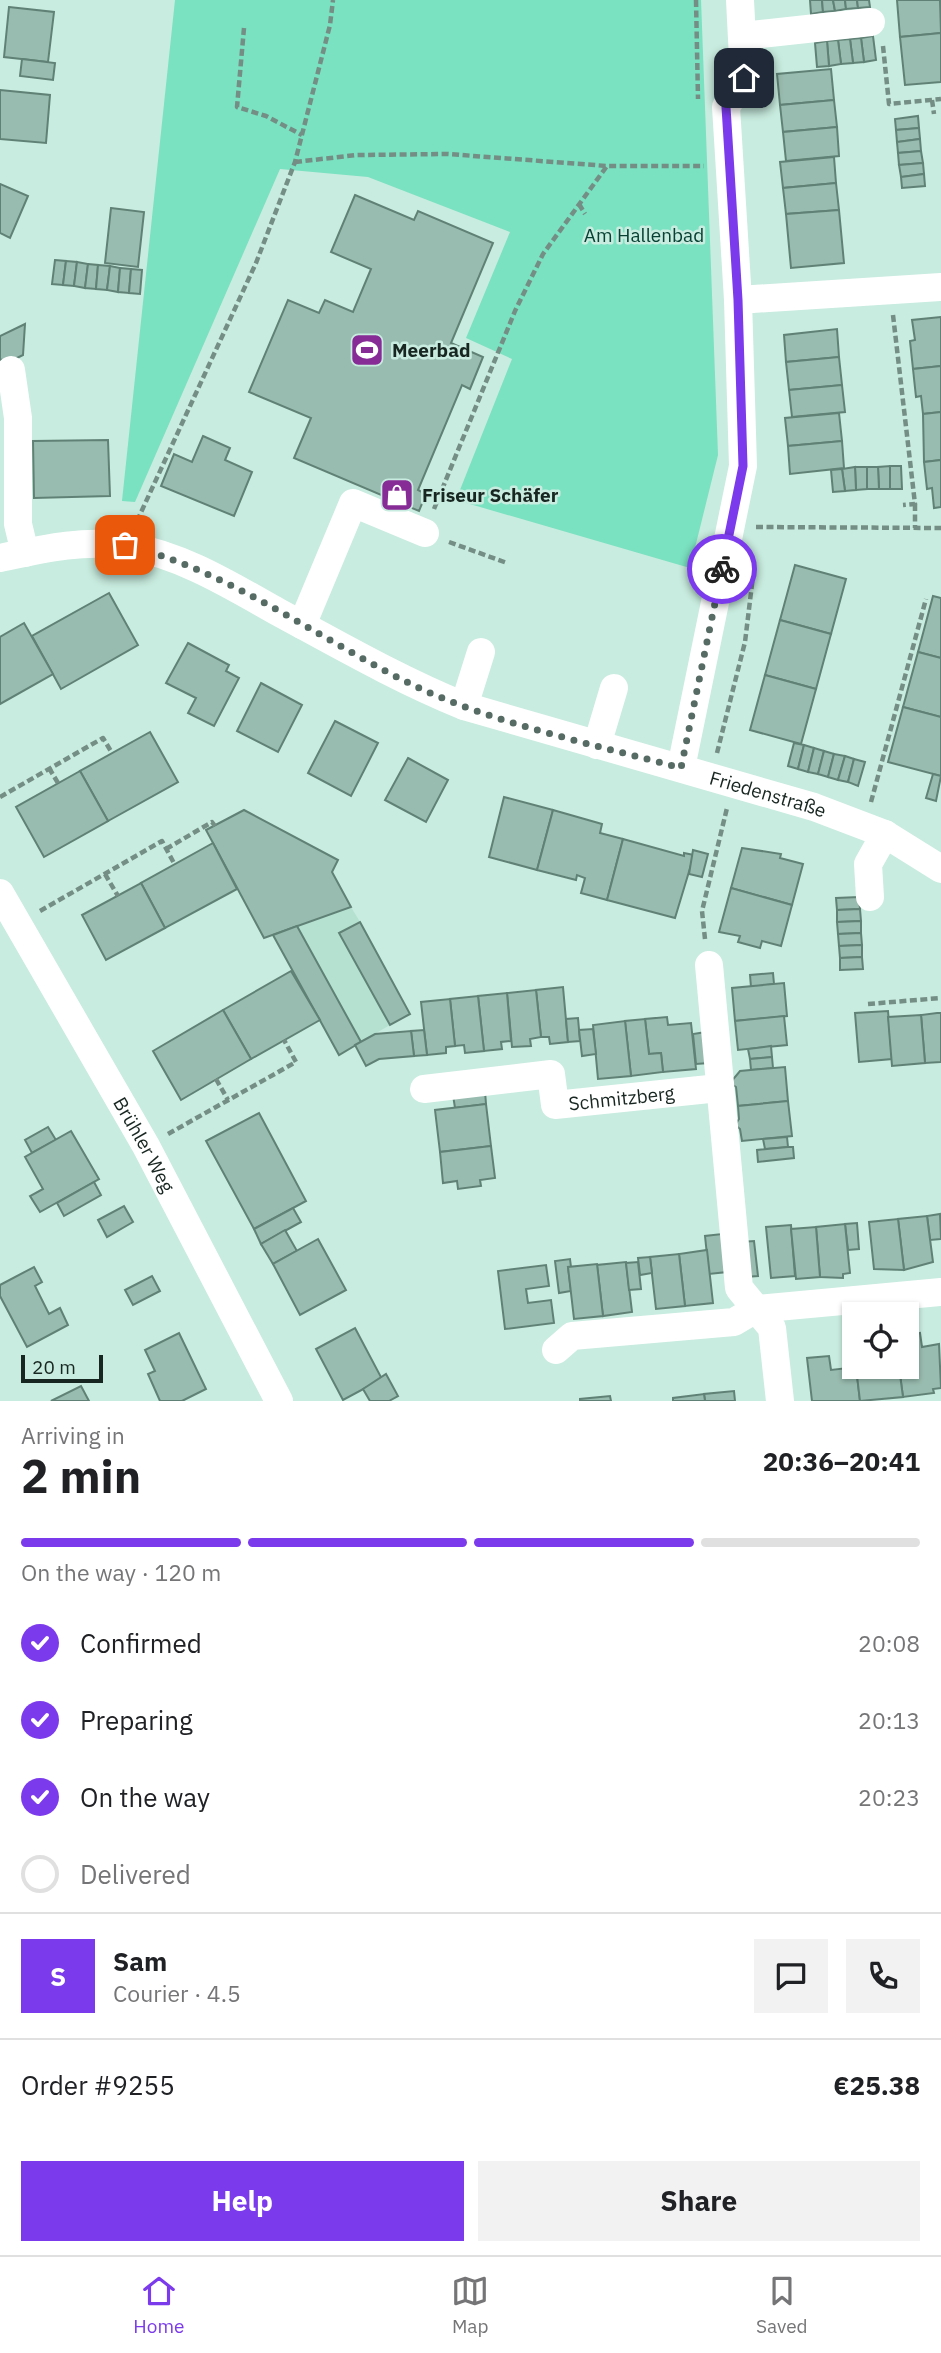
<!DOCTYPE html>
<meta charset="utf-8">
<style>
body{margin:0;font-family:"IBM Plex Sans",sans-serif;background:#f2f2f2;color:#202124;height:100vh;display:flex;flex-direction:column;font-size:26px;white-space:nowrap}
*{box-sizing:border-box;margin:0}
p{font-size:23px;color:#757577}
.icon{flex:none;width:38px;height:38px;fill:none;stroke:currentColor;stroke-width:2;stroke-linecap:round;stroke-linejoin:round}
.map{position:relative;height:1401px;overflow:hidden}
.details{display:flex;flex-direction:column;background:#fff;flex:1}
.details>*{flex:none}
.fabs{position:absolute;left:842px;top:1302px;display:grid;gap:14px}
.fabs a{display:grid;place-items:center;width:77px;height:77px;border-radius:0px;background:#fff;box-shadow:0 2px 5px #0004;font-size:35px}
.scale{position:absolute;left:21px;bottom:18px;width:82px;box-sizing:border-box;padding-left:7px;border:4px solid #182621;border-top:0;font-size:19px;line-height:24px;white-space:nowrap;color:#182621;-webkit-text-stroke:5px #c8ecdf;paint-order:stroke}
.pin{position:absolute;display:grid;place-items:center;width:60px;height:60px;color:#fff;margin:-30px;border-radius:14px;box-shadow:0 4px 10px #0006}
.courier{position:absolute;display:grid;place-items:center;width:70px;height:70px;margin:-35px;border:5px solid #7c3aed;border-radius:50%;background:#fff;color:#222;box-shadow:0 2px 9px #0007}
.overview em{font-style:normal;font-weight:700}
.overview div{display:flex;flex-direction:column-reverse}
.overview{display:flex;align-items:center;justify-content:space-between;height:119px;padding:0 21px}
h1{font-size:46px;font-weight:700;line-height:52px}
.bar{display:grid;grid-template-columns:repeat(4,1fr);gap:10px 7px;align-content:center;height:84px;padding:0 21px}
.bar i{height:9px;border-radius:5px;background:#e0e0e0}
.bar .current{background:#7c3aed}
.bar p{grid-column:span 4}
.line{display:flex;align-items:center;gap:18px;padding:0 21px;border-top:2px solid #e0e0e0}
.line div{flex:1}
.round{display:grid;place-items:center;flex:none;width:74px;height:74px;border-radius:0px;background:#f2f2f2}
ol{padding:0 21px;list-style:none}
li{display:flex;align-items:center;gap:21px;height:77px}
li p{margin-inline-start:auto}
li .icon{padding:7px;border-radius:50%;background:#7c3aed;color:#fff;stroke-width:4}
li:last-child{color:#757577}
li i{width:38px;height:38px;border:4px solid #e0e0e0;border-radius:50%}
.button{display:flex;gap:14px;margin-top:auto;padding:14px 21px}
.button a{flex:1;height:80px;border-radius:0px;background:#7c3aed;color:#fff;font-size:28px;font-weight:700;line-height:80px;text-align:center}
.button a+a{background:#f2f2f2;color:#202124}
.dock{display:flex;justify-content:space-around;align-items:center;height:98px;border-top:2px solid #e0e0e0;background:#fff;font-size:19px;color:#757577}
.dock a{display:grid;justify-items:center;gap:4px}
.dock .current{color:#7c3aed}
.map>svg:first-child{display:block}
.built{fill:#b5e1d1}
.green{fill:#7ae1c1}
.building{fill:#98bcaf;stroke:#608276;stroke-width:2}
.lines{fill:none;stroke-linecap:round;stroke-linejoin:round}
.path{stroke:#758e85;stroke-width:4.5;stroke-dasharray:7 3.5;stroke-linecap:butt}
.minor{stroke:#fff;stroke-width:28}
.done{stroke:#566b64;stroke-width:7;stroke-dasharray:0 12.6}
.route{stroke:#7c3aed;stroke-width:9}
.labels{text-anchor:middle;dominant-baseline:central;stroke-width:5;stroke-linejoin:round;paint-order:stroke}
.park-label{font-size:19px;fill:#074133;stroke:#c8ecdf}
.poi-label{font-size:19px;font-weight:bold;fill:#182621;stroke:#c8ecdf;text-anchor:start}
.street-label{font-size:19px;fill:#182621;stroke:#c8ecdf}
</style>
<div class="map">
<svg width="941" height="1401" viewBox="0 0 941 1401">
<rect width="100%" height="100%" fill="#c8ecdf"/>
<path class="built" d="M351,907L360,922L339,934L390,1025L361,1042L297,926Z"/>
<path class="green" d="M175,0H701L718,455L690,568L456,500L512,359L466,338L510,232L368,177L280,169L135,502L122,501Z"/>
<g class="building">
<path d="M810,0H822L823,12L811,14Z"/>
<path d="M822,0H833L835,11L823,12Z"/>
<path d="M833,0H845L846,9L835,11Z"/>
<path d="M845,0H857L858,8L846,9Z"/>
<path d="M857,0H869L870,7L858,8Z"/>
<path d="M897,0H940L941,33L900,37Z"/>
<path d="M9,7L54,12L48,62L4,57Z"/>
<path d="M941,33V82L905,85L900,37Z"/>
<path d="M873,36L876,60L864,62L861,38Z"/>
<path d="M861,38L864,62L853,63L850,39Z"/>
<path d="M850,39L853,63L841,64L838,40Z"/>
<path d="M838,40L841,64L829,66L827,41Z"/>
<path d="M827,41L829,66L817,67L815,43Z"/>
<path d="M22,59L55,63L53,80L20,76Z"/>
<path d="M831,69L834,100L780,105L777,74Z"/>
<path d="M0,90L50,95L46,143L0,139Z"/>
<path d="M834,100L837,127L783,132L780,105Z"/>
<path d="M918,116L919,128L896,130L895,119Z"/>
<path d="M837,127L839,156L786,161L783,132Z"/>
<path d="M919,128L920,139L897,142L896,130Z"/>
<path d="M920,139L921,151L898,153L897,142Z"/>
<path d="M921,151L923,163L899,165L898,153Z"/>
<path d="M834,157L836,183L783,188L780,162Z"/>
<path d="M923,163L924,174L901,177L899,165Z"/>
<path d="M924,174L925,186L902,188L901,177Z"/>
<path d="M836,183L839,210L786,214L783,188Z"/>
<path d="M0,184L28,196L10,238L0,233Z"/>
<path d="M355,195L414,220L418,211L493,243L451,343L483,357L470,389L462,385L418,490L426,494L419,511L294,458L311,418L249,392L288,300L319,313L325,300L353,312L371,269L331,252Z"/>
<path d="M111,208L144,212L138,267L105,263Z"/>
<path d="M839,210L844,263L791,268L786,214Z"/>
<path d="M55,260L66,261L63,285L52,284Z"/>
<path d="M66,261L77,262L74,286L63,285Z"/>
<path d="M77,262L88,264L85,288L74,286Z"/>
<path d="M88,264L98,265L96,289L85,288Z"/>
<path d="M98,265L110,266L107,290L96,289Z"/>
<path d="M110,266L120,268L118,292L107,290Z"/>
<path d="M120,268L131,269L129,293L118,292Z"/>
<path d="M131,269L142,270L140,294L129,293Z"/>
<path d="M941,317V366L913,369L910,341L915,340L912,320Z"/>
<path d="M25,324L23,355L3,365L0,358V336Z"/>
<path d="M837,329L839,357L786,362L784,335Z"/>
<path d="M839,357L842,385L789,390L786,362Z"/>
<path d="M941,366V412L923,414L921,396L916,397L913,369Z"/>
<path d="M842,385L845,412L792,417L789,390Z"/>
<path d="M941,412V460L924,462L923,414Z"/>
<path d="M839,413L842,441L788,446L785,418Z"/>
<path d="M203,436L230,448L225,460L252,472L234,516L161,486L174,454L192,462Z"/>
<path d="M108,440L110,496L34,498L33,441Z"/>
<path d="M842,441L844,468L790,474L788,446Z"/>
<path d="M941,460V507L934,508L932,488L927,489L924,462Z"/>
<path d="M890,466H901L902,489H890Z"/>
<path d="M890,466V489H879L878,467Z"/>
<path d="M855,467H867V489L856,490Z"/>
<path d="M855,467L856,490L845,491L842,469Z"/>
<path d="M867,467H878L879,489H867Z"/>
<path d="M842,469L845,491L833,492L831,470Z"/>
<path d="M795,565L846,579L831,634L780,620Z"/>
<path d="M109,593L138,645L61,689L32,636Z"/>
<path d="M933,596L941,598V658L918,652Z"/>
<path d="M780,620L831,634L816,689L765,675Z"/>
<path d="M24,623L53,674L0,704V637Z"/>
<path d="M188,643L229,665L226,671L239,678L214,726L188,713L196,698L166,683Z"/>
<path d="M918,652L941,658V717L903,707Z"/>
<path d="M765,675L816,689L801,744L750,730Z"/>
<path d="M261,683L302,705L278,752L237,731Z"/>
<path d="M903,707L941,717V776L888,762Z"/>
<path d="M335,721L378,743L351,796L308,773Z"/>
<path d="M150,732L178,782L108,821L80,771Z"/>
<path d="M794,743L804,745L798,769L788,766Z"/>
<path d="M804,745L814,748L808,772L798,769Z"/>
<path d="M814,748L824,751L818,774L808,772Z"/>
<path d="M824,751L834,754L828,777L818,774Z"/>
<path d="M834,754L845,756L838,780L828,777Z"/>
<path d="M845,756L854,759L848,782L838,780Z"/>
<path d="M408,758L448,780L426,822L385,800Z"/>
<path d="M854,759L865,762L858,786L848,782Z"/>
<path d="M80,771L108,821L44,857L16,807Z"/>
<path d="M933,774L941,776L936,801L926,798Z"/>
<path d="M504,797L553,810L537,870L489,857Z"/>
<path d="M244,810L338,860L332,872L351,907L264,938L206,830Z"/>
<path d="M553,810L602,824L600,833L623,839L607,900L581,893L585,878L577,875L576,880L537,870Z"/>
<path d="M623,839L684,856V853L694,855L675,918L607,900Z"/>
<path d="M213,843L237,889L165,928L141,883Z"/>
<path d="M742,848L781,854L780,858L803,864L792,905L731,888Z"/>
<path d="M693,850L708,854L702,877L689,874Z"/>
<path d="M141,883L165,928L106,960L82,915Z"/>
<path d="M731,888L792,905L781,946L762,941L760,948L738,942L740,936L719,932Z"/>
<path d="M859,897L860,909L837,910L836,898Z"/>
<path d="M860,909L861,921L837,922V910Z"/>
<path d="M861,921V933L838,934L837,922Z"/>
<path d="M360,922L410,1014L390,1025L339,933Z"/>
<path d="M297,926L361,1042L339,1055L273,935Z"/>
<path d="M861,933L862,945L839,946L838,934Z"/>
<path d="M862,945V957L840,958L839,946Z"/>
<path d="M862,957L863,969L840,970V958Z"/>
<path d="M291,971L320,1020L251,1059L223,1010Z"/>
<path d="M773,973L774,984L751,987L750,975Z"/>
<path d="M784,983L787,1016L735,1021L732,988Z"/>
<path d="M563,987L568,1042L550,1044L549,1037H541L536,990Z"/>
<path d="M536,990L541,1037L530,1039L531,1046L512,1047L507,993Z"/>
<path d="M507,993L511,1041L501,1042L502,1049L484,1051L478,996Z"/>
<path d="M478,996L484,1051L465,1053L464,1045L455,1046L450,999Z"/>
<path d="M450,999L455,1046L446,1047V1053L427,1055L421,1002Z"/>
<path d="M223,1010L251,1059L181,1100L153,1051Z"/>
<path d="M888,1011L892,1059L859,1062L855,1013Z"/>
<path d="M937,1013H941V1062L925,1063L921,1015Z"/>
<path d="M921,1015L925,1063L892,1066L888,1017Z"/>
<path d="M784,1016L787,1045L738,1050L735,1021Z"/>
<path d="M667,1017L668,1025L691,1023L696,1069L663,1072L661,1053L649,1054L645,1019Z"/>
<path d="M578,1018L580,1041L568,1042L566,1019Z"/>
<path d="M645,1019L649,1054L661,1053L663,1072L631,1076L625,1021Z"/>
<path d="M625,1021L631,1076L598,1079L593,1025Z"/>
<path d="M593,1029L596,1054L582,1056L579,1030Z"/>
<path d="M424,1030L427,1055L414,1056L411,1031Z"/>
<path d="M411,1031L414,1056L379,1059L366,1066L355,1045L375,1034Z"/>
<path d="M706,1032L709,1063L696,1064L693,1034Z"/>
<path d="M771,1046L772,1057L750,1059L748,1049Z"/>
<path d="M772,1057L773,1068L751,1070L750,1059Z"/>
<path d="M785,1067L788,1101L738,1106L736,1087L730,1083L740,1071Z"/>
<path d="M485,1091L486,1104L455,1108L453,1095Z"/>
<path d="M788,1101L792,1136L742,1141L740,1129L735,1125L739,1119L738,1106Z"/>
<path d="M486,1104L491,1146L440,1152L435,1110Z"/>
<path d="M259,1113L306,1201L254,1229L206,1141Z"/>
<path d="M48,1127L56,1140L32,1153L25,1140Z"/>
<path d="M71,1131L99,1179L40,1212L30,1196L43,1189L25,1157Z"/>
<path d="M787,1137L788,1147L765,1149L763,1139Z"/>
<path d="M491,1146L495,1178L480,1180L481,1186L458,1189L457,1181L443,1183L440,1152Z"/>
<path d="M788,1147H793L794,1158L758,1162L757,1150Z"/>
<path d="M94,1182L101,1195L64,1216L57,1203Z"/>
<path d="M124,1206L133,1222L107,1237L98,1220Z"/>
<path d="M293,1208L301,1222L261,1244L254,1229Z"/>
<path d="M940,1214L941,1239L930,1240L927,1216Z"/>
<path d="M927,1216L933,1262L904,1270L898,1219Z"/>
<path d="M898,1219L904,1270L874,1269L869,1222Z"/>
<path d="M857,1223L859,1249L848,1250L845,1224Z"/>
<path d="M845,1224L850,1273L843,1274V1278L820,1277L816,1227Z"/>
<path d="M791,1225L795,1276L771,1278L766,1227Z"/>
<path d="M816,1227L820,1277L796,1279L791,1229Z"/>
<path d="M285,1230L297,1251L273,1264L261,1244Z"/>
<path d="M722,1234L727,1272L709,1274L705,1236Z"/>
<path d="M318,1239L346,1290L300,1315L273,1264Z"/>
<path d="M754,1241L758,1276L745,1277L741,1242Z"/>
<path d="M707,1250L713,1303L685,1306L679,1254Z"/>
<path d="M679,1254L685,1306L656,1309L650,1257Z"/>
<path d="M650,1257L652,1273L640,1275L638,1258Z"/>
<path d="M570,1259L571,1267H568L571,1291L559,1293L555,1261Z"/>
<path d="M626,1262L632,1312L603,1316L597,1265Z"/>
<path d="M638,1262L641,1289L629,1290L626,1263Z"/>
<path d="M597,1264L603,1316L574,1319L568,1267Z"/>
<path d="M546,1265L549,1286L526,1289L528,1303L551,1300L554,1323L505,1329L498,1271Z"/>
<path d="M34,1267L42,1282L35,1286L49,1314L60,1308L68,1325L27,1347L0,1296V1285Z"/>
<path d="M152,1276L160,1291L133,1305L125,1290Z"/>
<path d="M355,1328L382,1379L343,1400L316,1349Z"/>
<path d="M179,1333L206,1389L182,1401H160L148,1374L155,1371L145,1350Z"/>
<path d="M920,1333L922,1347L939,1344L941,1388L933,1389L934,1393L903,1397L899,1367H906V1335Z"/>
<path d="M829,1356L831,1370L856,1367L860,1401H812L807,1358Z"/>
<path d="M856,1367H899L903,1397L860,1401Z"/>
<path d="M386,1374L398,1396L389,1401H370L363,1389Z"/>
<path d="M81,1386L89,1401H51Z"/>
<path d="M734,1391L735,1401H705L704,1394Z"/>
<path d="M704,1394L705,1401H673V1398Z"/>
<path d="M610,1396L611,1401H580V1399Z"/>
</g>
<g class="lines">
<g class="path">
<path d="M696,0L698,99"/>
<path d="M244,28L237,107L266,116L302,135"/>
<path d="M883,46L889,104L941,99"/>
<path d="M932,100L934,114"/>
<path d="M295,162L357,155L448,154L607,166H704"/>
<path d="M579,204L585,214"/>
<path d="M893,315L915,504L903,505"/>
<path d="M915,504V528"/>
<path d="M434,509L515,311L543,254L607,166"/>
<path d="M137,521L256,263L295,162L330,25L333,0"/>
<path d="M756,527L941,528"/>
<path d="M449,542L507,563"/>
<path d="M717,753L745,642L753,576L746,575"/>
<path d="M49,768L58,783"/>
<path d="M0,797L103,738L112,753"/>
<path d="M871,802L926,599"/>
<path d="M166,849L212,822L215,826"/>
<path d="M105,874L118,896"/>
<path d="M40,911L162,841L175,865"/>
<path d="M705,939L702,911L727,808"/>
<path d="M868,1004L941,998"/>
<path d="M216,1079L228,1100"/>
<path d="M168,1134L296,1062L284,1040"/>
</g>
<g class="minor">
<path d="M742,36L871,22"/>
<path d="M738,300L941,287"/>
<path d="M11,370L18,418V524L25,553"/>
<path id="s1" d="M0,558C42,549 84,539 127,546C182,555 230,585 278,612C339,645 400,680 464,706L814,807L885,834L941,869"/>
<path d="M302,625L353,503L425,533"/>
<path d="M464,706L481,652"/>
<path d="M597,745L614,688"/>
<path d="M681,768L743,466L738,300L726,107L744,78L740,0"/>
<path id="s2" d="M0,893L146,1146L279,1401"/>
<path d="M870,897L868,864L885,834"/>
<path d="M709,965L739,1288L772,1328L780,1401"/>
<path id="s3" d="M424,1089L551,1074L555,1105L719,1088"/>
<path d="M556,1350L572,1336L734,1322L756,1309L941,1292"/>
</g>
</g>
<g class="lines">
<path class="done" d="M125,545C231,571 319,640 417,687C496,724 596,745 681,768L722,569"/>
<path class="route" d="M722,569L743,466L738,300L726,107L744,78"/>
</g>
<defs>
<symbol id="stadium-square" viewBox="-11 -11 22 22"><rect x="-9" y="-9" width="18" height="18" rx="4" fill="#872b96" stroke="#c8ecdf"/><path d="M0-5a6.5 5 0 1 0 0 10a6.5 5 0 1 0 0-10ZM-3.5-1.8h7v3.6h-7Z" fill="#fff"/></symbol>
<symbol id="shop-square" viewBox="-11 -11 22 22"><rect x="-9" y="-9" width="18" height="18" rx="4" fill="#872b96" stroke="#c8ecdf"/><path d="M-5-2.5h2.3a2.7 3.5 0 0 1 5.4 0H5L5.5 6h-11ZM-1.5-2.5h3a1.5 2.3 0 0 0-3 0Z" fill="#fff"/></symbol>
</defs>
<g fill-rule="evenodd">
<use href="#stadium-square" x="348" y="331" width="38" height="38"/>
<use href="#shop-square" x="378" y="476" width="38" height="38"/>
</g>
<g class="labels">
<g class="park-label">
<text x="644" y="235">Am Hallenbad</text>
</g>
<g class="poi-label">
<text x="392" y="350">Meerbad</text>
<text x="422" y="495">Friseur Schäfer</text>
</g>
<g class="street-label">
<text stroke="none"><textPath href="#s1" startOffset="819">Friedenstraße</textPath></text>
<text stroke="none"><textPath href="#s3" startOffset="226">Schmitzberg</textPath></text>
<text stroke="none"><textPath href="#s2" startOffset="290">Brühler Weg</textPath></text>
</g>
</g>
</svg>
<div class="fabs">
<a><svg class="icon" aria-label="locate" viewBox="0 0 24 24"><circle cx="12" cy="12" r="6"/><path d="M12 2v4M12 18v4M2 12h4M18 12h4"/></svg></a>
</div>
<div class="scale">20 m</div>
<div class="pin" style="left:125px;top:545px;background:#ea580c"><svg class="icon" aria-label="bag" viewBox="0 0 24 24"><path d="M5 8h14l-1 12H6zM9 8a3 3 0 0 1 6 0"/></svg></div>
<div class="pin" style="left:744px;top:78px;background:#1f2937"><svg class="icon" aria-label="home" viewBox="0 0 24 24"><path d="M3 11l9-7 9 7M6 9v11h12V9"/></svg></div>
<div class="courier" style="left:722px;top:569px"><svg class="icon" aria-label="bike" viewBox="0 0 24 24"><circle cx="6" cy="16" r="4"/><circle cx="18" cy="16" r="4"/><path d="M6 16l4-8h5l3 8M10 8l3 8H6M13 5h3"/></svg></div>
</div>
<section class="details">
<div class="overview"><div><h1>2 min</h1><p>Arriving in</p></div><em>20:36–20:41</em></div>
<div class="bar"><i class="current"></i><i class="current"></i><i class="current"></i><i></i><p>On the way · 120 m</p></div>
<ol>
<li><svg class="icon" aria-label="check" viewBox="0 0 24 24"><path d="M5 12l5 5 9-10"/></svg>Confirmed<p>20:08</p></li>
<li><svg class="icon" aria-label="check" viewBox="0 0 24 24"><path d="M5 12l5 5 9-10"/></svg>Preparing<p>20:13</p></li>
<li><svg class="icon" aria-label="check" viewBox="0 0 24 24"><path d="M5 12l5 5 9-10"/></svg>On the way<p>20:23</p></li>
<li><i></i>Delivered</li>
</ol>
<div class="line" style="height:126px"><b class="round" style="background:#7c3aed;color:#fff">S</b><div><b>Sam</b><p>Courier · 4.5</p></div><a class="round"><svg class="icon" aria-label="chat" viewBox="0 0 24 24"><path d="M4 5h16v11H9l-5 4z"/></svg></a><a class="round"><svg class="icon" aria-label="phone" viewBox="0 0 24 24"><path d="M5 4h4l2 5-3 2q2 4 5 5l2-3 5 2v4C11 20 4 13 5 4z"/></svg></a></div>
<div class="line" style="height:91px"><div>Order #9255</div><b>€25.38</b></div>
<div class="button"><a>Help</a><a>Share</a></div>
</section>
<nav class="dock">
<a class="current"><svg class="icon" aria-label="home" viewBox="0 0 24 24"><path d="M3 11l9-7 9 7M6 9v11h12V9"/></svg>Home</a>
<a><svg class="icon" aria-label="map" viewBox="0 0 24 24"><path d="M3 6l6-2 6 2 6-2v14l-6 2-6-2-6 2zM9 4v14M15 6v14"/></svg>Map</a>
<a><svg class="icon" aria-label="saved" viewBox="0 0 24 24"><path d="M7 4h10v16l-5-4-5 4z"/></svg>Saved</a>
</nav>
